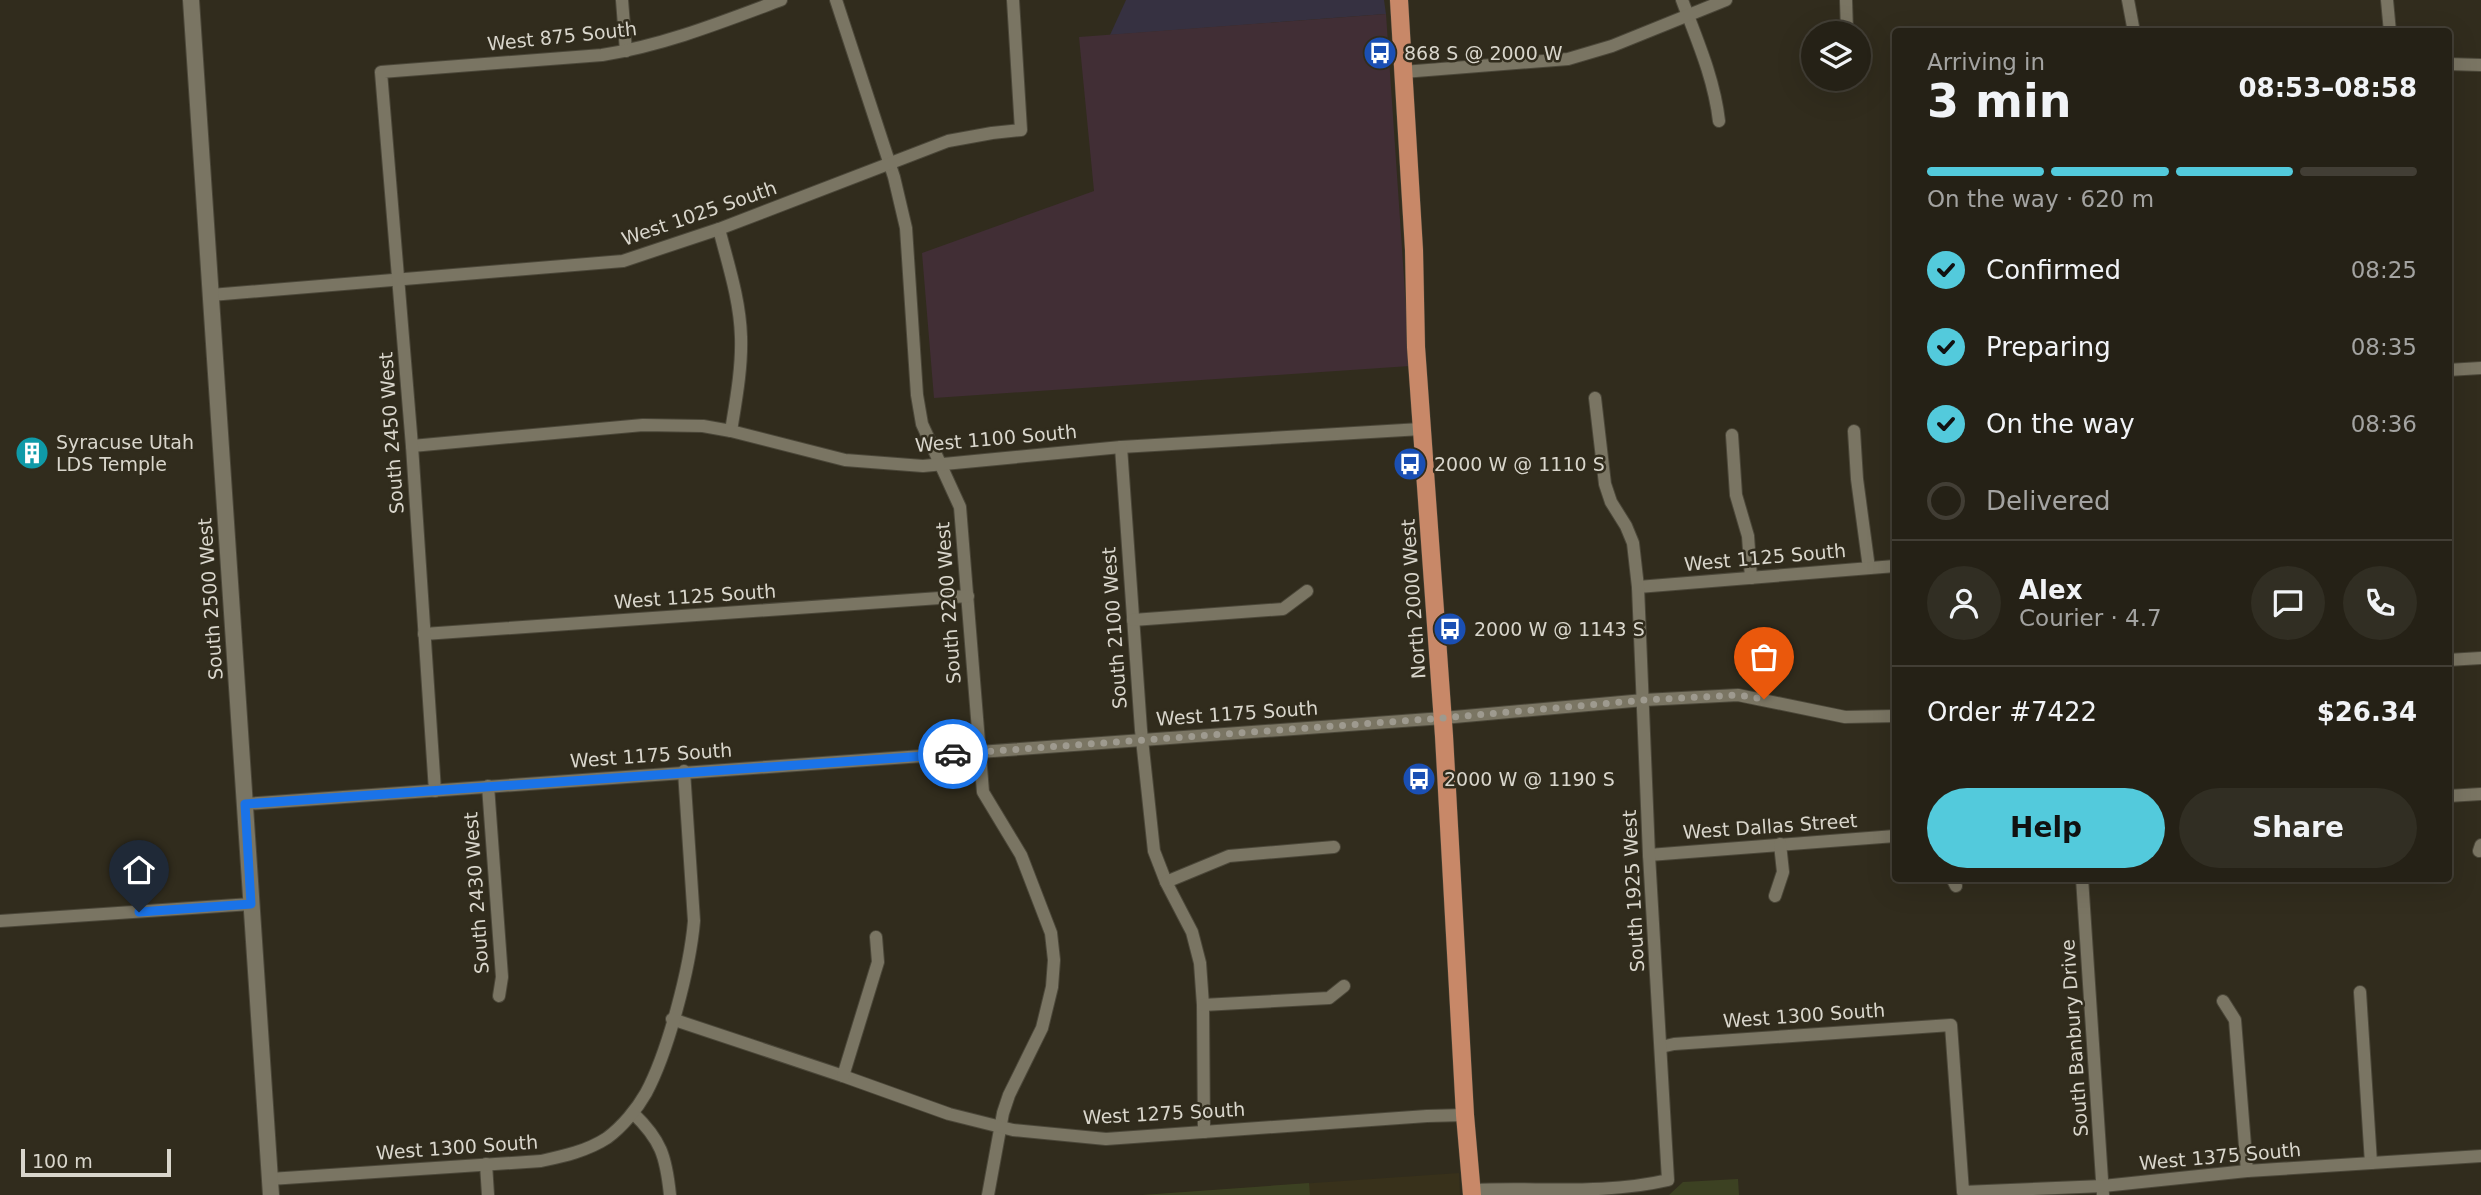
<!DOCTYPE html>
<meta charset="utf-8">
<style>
body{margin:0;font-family:"DejaVu Sans",sans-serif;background:#312e23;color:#f1f3f6;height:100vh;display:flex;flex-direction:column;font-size:26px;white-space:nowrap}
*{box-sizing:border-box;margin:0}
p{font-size:23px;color:#a3a3a1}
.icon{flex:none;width:38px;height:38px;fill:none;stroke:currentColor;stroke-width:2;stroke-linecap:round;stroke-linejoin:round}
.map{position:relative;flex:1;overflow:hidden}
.panel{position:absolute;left:1892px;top:28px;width:560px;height:854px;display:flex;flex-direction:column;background:#252116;border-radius:7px;box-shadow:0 7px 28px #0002,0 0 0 2px #423e35}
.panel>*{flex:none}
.tools{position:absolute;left:1801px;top:21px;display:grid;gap:14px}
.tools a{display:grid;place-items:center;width:70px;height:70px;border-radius:50%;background:#252116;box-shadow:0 7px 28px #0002,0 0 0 2px #423e35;font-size:35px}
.scale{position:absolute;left:21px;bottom:18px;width:150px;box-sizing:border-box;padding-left:7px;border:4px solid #d9d6cc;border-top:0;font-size:19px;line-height:24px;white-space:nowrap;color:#d9d6cc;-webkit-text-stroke:5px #312c1d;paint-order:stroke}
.pin{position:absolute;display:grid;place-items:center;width:60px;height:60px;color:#fff;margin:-72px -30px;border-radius:50% 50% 50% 0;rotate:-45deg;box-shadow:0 0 7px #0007}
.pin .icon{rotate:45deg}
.courier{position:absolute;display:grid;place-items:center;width:70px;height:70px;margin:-35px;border:5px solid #1a73e8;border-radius:50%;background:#fff;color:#222;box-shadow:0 2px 9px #0007}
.summary em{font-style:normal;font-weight:700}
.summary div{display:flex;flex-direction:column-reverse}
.summary{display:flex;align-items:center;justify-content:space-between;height:119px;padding:0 35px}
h1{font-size:46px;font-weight:700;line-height:52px}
.bar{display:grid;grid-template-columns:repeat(4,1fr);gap:10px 7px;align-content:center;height:84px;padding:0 35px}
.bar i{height:9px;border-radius:5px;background:#423e35}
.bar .selected{background:#53cadc}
.bar p{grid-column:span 4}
.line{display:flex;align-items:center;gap:18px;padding:0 35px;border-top:2px solid #423e35}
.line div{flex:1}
.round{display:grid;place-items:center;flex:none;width:74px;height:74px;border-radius:37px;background:#312e23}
ol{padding:0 35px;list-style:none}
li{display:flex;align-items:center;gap:21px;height:77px}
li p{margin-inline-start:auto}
li .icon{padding:7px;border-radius:50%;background:#53cadc;color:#111;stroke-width:4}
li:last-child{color:#a3a3a1}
li i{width:38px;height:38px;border:4px solid #423e35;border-radius:50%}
.primary-button{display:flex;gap:14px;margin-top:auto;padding:14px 35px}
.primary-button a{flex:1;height:80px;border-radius:42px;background:#53cadc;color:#111;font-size:28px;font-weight:700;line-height:80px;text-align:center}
.primary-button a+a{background:#312e23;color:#f1f3f6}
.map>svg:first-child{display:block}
.commercial{fill:#363141}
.industrial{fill:#412e35}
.built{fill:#38311b}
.green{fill:#3c4122}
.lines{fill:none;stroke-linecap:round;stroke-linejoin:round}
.street-casing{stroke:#4b4739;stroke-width:14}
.secondary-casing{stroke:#4b4739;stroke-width:18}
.primary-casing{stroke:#4b4739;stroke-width:19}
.street{stroke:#7a7563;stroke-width:12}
.secondary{stroke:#7a7563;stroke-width:16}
.primary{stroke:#c88868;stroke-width:18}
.done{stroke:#9e9a8f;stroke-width:7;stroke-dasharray:0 12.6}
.route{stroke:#1a73e8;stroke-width:9}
.labels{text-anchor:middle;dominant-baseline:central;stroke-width:5;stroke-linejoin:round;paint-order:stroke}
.street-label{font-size:19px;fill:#d9d6cc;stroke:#312c1d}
.poi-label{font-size:19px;fill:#d9d6cc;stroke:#312c1d;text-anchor:start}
</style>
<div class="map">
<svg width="2481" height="1195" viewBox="0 0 2481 1195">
<rect width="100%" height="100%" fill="#312c1d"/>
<path class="commercial" d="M1126,0H1384L1386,14L1110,35Z"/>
<path class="industrial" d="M1386,14L1410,366L934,398L922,253L1094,191L1079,37Z"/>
<path class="built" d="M1459,1173L1460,1195H1142Z"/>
<g class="green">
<path d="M1738,1179L1739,1195H1669L1683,1182Z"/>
<path d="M1309,1183L1310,1195H1142Z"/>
</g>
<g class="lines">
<defs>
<g id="street">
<path d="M622,0L626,51"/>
<path d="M836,0L894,177L906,228L917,395L922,424L960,507L983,792L1021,855L1051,933L1054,960L1052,987L1042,1028L1009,1095L1003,1113L988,1195"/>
<path d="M1682,0C1697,40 1714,78 1719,121"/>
<path d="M1846,0L1847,32"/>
<path d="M2128,0L2134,32"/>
<path d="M2387,0L2390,32"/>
<path d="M2448,64L2481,65"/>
<path d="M1403,72L1568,59L1612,46L1726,0"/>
<path d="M719,229C728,264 740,300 741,337C742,368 736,400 731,431"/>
<path d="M211,295L623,261L719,229L948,141L992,133L1021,130L1013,0"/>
<path d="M2448,370L2481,368"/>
<path d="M1854,431L1857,479L1869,568"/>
<path d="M1732,435L1736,495L1748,536L1751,578"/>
<path d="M412,446L643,425L703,426L731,431L845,460L923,466L1121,447L1421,429"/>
<path d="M1121,447L1141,730L1154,851L1166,882L1192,932L1200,963L1203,1005L1204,1132"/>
<path d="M1638,587L1895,566"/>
<path d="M1133,620L1283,609L1307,591"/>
<path d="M424,634L968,596"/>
<path d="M2448,660L2481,658"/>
<path d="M488,786L502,977L499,996"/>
<path d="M435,791L412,446L381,72L602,55C665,45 722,22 781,0"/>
<path d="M2448,796L2481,794"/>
<path d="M245,804L979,752L1443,718L1644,700L1738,695L1845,717L1895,716"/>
<path d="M2479,851L2481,845"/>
<path d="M1649,855L1895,836"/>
<path d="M1952,878L1956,886"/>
<path d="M2082,878L2103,1195"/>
<path d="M1166,882L1229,856L1334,847"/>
<path d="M1775,896L1783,872L1780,844"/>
<path d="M0,921L251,904"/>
<path d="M2360,992L2371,1163"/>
<path d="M2223,1001L2235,1020L2247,1171"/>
<path d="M1203,1005L1329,998L1344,986"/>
<path d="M672,1019L843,1076L949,1114L1013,1130L1106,1139L1427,1116L1465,1115"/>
<path d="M1661,1047L1674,1044L1951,1025L1963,1192L2103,1186L2247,1171L2481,1156"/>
<path d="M843,1076L878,962L876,937"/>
<path d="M633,1113C661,1140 666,1156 670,1195"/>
<path d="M486,1164L488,1195"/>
<path d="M270,1179L541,1161C564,1156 587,1151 607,1138C622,1127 637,1109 646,1093C668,1052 690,968 694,921L684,771"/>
<path d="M1472,1190C1537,1187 1604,1195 1668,1180L1649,855L1638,587L1633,543L1626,526L1611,502L1605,484L1595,398"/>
</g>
<path id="secondary" d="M191,0L271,1195"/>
<path id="primary" d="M1399,0L1414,250L1416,347L1444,736L1465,1115L1472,1195"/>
</defs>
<use href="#street" class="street-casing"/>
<use href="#secondary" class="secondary-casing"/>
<use href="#primary" class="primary-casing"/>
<use href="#street" class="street"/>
<use href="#secondary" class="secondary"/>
<use href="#primary" class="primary"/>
</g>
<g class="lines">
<path class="done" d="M953,754L1443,718L1644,700L1738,695L1764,699"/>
<path class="route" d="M139,912L251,904L245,804L953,754"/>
</g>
<defs>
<symbol id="bus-disc" viewBox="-11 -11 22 22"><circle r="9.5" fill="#1a4fb4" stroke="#312c1d"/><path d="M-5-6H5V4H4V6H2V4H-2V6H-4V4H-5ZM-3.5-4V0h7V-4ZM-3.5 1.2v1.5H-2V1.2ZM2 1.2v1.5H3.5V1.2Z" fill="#fff"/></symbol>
<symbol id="building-disc" viewBox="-11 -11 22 22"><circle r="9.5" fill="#0f9aa8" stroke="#312c1d"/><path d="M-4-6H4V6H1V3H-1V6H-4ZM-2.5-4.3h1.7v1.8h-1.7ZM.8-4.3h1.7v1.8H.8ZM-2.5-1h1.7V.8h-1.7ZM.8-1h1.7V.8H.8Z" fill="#fff"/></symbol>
</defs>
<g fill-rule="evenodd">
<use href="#bus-disc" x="1361" y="34" width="38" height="38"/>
<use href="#building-disc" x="13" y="434" width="38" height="38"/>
<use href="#bus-disc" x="1391" y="445" width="38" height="38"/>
<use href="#bus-disc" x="1431" y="610" width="38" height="38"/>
<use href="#bus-disc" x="1400" y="760" width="38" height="38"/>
</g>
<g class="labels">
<g class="street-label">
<text transform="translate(562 36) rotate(-6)">West 875 South</text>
<text transform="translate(699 213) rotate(-19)">West 1025 South</text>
<text transform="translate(391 433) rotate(-94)">South 2450 West</text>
<text transform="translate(996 438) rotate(-5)">West 1100 South</text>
<text transform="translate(1765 557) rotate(-5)">West 1125 South</text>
<text transform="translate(695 596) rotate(-4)">West 1125 South</text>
<text transform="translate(210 599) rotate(-94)">South 2500 West</text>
<text transform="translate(1413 599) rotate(-94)">North 2000 West</text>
<text transform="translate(948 603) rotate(-94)">South 2200 West</text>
<text transform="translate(1114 628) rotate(-94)">South 2100 West</text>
<text transform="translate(1237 713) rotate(-4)">West 1175 South</text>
<text transform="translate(651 755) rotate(-4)">West 1175 South</text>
<text transform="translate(1770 826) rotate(-4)">West Dallas Street</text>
<text transform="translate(1633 891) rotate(-93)">South 1925 West</text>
<text transform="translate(476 893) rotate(-94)">South 2430 West</text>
<text transform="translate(1804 1015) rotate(-4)">West 1300 South</text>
<text transform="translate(2074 1038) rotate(-94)">South Banbury Drive</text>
<text transform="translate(1164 1113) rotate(-3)">West 1275 South</text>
<text transform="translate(457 1147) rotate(-4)">West 1300 South</text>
<text transform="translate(2220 1156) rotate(-5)">West 1375 South</text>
</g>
<g class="poi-label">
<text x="1404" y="53">868 S @ 2000 W</text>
<text x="56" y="442">Syracuse Utah<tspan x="56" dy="22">LDS Temple</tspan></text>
<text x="1434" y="464">2000 W @ 1110 S</text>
<text x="1474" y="629">2000 W @ 1143 S</text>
<text x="1444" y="779">2000 W @ 1190 S</text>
</g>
</g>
</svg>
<div class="tools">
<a><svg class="icon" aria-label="layers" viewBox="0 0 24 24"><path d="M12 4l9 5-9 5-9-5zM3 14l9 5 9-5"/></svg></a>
</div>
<div class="scale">100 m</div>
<div class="pin" style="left:1764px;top:699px;background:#ea580c"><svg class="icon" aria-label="bag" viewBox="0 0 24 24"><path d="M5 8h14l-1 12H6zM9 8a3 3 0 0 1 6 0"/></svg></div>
<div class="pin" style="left:139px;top:912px;background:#1f2937"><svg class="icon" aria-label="home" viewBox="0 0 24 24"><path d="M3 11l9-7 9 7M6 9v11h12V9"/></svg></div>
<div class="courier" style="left:953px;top:754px"><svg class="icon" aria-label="car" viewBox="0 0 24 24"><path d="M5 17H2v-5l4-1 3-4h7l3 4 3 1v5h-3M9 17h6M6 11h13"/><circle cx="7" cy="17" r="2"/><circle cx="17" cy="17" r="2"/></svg></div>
<section class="panel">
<div class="summary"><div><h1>3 min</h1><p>Arriving in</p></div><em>08:53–08:58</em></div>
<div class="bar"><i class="selected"></i><i class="selected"></i><i class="selected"></i><i></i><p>On the way · 620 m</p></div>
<ol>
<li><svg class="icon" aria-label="check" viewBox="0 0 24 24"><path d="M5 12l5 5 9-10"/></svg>Confirmed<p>08:25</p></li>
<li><svg class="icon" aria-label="check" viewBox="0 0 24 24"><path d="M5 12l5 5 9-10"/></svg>Preparing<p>08:35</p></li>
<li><svg class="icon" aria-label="check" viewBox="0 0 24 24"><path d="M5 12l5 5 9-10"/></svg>On the way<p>08:36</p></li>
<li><i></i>Delivered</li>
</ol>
<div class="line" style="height:126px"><a class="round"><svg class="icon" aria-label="person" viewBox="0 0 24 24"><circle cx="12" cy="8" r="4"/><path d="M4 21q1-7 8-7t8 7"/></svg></a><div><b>Alex</b><p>Courier · 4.7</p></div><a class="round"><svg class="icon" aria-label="chat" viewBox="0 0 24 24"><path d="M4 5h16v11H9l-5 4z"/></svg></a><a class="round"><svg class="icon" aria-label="phone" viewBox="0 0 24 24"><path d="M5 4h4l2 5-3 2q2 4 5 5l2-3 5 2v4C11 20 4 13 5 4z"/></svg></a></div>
<div class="line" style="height:91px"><div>Order #7422</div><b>$26.34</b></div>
<div class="primary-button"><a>Help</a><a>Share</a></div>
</section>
</div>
